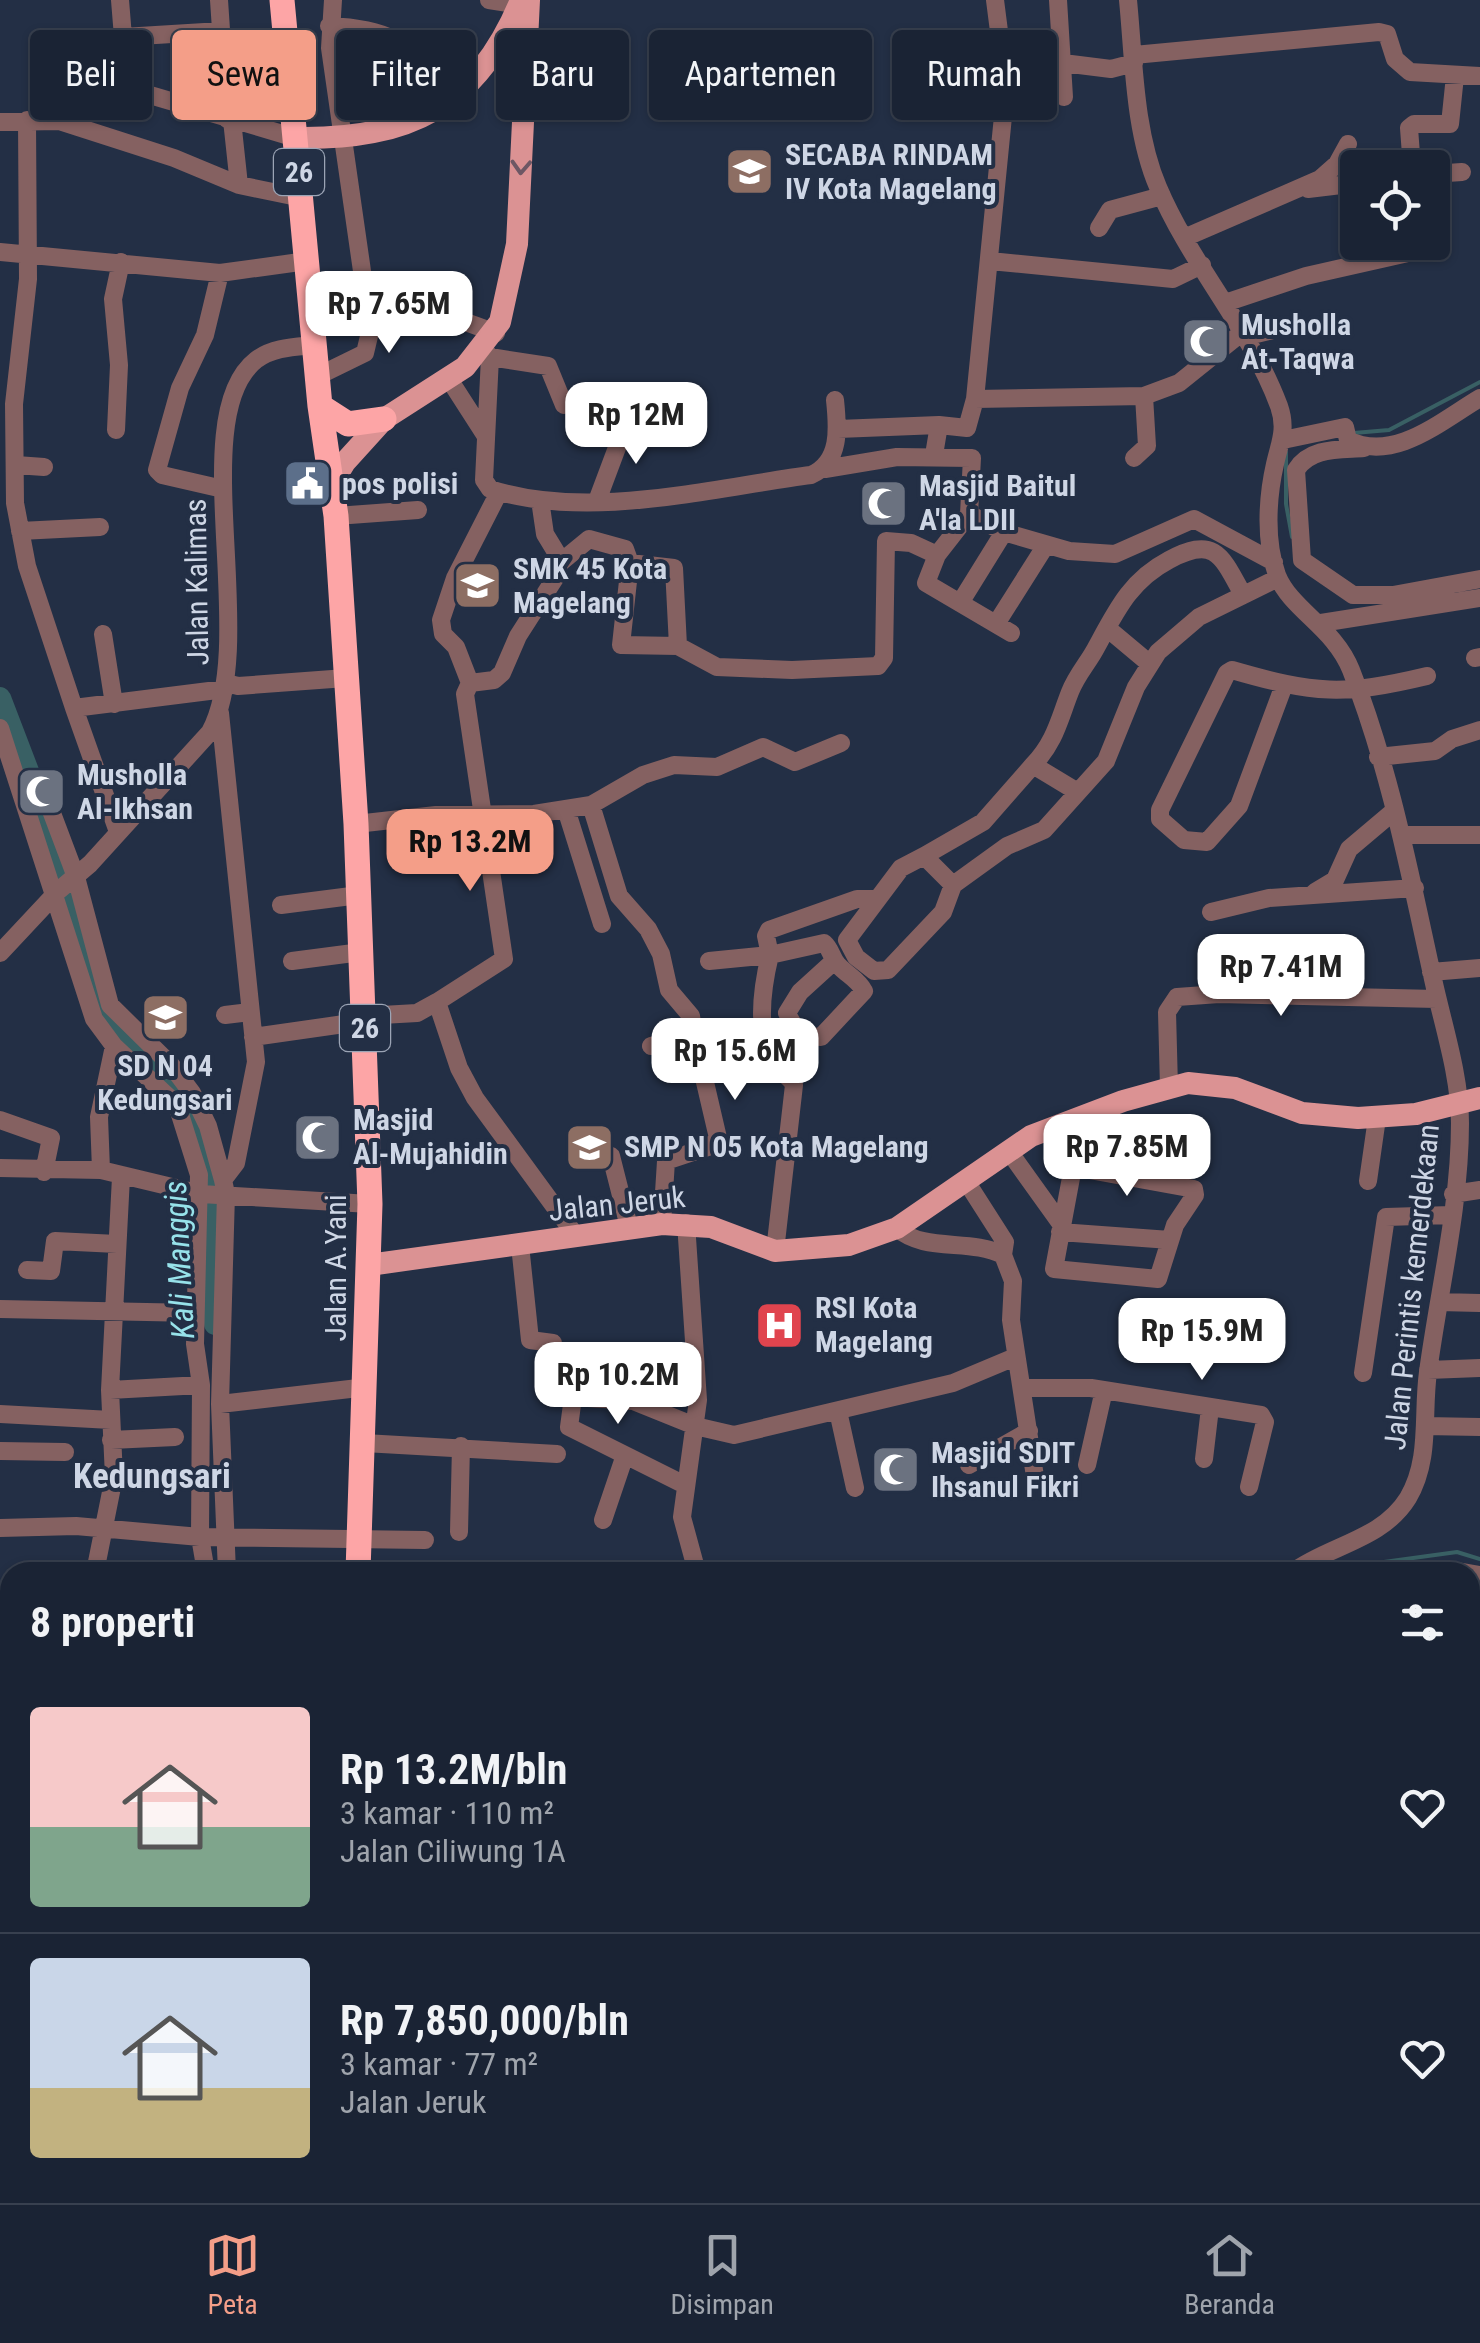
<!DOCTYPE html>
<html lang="id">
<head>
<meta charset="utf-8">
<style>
  body { margin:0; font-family:"Roboto Condensed",sans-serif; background:#272f40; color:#f1f3f6; height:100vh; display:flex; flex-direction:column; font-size:38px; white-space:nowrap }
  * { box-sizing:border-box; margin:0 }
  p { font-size:32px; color:#9fa4ac }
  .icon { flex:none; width:55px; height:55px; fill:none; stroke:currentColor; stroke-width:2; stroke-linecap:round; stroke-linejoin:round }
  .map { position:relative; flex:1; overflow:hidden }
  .sheet { position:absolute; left:0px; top:1562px; width:1480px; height:642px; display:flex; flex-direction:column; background:#1a2334; border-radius:30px 30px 0 0; box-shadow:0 2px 8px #0004,0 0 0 2px #38404f }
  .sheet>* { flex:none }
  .hud { position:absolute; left:30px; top:30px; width:1420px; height:90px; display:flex; gap:20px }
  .controls { position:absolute; left:1340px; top:150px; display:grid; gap:20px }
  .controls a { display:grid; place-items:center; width:110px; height:110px; border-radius:10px; background:#1a2334; box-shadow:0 2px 8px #0004,0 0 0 2px #38404f; font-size:50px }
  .price { position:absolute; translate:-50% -85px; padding:0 22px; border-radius:20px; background:#fff; color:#222; font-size:32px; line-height:65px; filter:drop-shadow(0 2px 5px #0008) }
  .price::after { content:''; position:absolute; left:50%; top:60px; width:30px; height:22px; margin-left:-15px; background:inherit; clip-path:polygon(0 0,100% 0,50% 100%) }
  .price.on { background:#f49e88; color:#111 }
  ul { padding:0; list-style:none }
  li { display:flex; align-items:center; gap:30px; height:250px; padding:0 30px }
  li+li { border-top:2px solid #38404f }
  li span { display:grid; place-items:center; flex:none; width:280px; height:200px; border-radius:10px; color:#555 }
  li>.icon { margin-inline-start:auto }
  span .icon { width:120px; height:120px; fill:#fffc; stroke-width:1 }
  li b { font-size:42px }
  h2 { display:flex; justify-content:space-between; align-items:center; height:120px; padding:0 30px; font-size:42px }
  .chip { padding:0 35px; border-radius:10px; background:#1a2334; box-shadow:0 2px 8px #0004,0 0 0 2px #38404f; font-size:35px; line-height:90px }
  .chip.on { background:#f49e88; color:#111 }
  .menu { display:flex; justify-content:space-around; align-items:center; height:140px; border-top:2px solid #38404f; background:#1a2334; font-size:28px; color:#9fa4ac }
  .menu a { display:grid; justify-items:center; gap:5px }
  .menu .on { color:#f49e88 }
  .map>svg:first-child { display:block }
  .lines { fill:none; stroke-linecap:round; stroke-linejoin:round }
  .stream { stroke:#396064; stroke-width:4 }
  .river { stroke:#396064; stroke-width:22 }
  .minor { stroke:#856161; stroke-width:18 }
  .major { stroke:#db9293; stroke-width:22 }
  .highway { stroke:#fda5a6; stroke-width:25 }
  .oneway { stroke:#6d5764 }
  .labels { text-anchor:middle; stroke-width:8; stroke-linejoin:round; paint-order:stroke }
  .shield { fill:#232f45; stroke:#9ba4b5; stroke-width:2.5 }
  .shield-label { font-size:28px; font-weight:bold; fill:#ced6e5 }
  .poi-label { font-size:30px; font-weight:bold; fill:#ced6e5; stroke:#232f45; text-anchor:start }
  .street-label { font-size:30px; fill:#ced6e5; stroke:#232f45 }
  .water-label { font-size:32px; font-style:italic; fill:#97e2ea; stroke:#232f45 }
  .quarter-label { font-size:35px; font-weight:bold; fill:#ced6e5; stroke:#232f45 }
</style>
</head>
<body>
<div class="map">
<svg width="1480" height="2203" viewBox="0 0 1480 2203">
  <rect width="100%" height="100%" fill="#232f45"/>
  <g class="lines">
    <path class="stream" d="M1354,433l35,-3 91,-48
      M1286,452v52l6,33
      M1352,1572l10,-7 95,-13 23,7"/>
    <path class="river" d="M0,698l41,107 60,204 92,99 21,89 1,127
      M0,1821l10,-15
      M1,2094l9,45"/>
    <path class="minor" d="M120,0l3,37 -14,46 187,55
      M219,0l8,119
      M333,0l-3,48 34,237 132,48
      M489,0l30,5
      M995,0l11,86 -31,313 169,-3 35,-13 66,-53
      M1058,0l6,97
      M1128,0c6,61 6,131 30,187 33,78 91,139 121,219 8,23 1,36 -4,58 -8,35 -10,78 2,111 14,35 57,52 74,95 39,99 59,205 82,309 10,46 27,97 27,144 0,83 -21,167 -32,249 -6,43 3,87 -20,126 -26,42 -78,47 -115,74
      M329,26c71,3 79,22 128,68
      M123,37l98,-6
      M1134,55l245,-23 8,2 8,25 15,13 70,4
      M1063,63l48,6 23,-6
      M27,120l1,159 -14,125 1,99 12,63 47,142 151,-19
      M232,120l7,65
      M59,121l4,-46 23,-2 23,10
      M0,122l59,-1 115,37 65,27 63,13
      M1412,168l-3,-40 5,-4h36l5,-48
      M1432,174l30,-2
      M1308,189l50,-6
      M1099,228l11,-18 52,-14
      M1184,238l136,-59 17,-15 11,-20
      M0,252l220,21 87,-12
      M990,261l183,18 29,-14
      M220,273l-15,62 -25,53 -23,82 5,5 61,14
      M1225,303l81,-27 102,-23 11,-11
      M1248,336l41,-10
      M483,348l7,9 -6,123 6,9c98,32 221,-1 321,-14 30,-13 27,-47 24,-75
      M490,357l58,9 16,39
      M320,375l45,-22 5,-21 -6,-47
      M449,379l36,56
      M838,429l101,-4
      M116,430l3,-65 -6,-66 8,-37
      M1283,440l62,-13 3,13c46,23 93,-19 132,-42
      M1364,448c-24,2 -54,-1 -68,22l6,90 51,35h40l87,-16
      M934,455l5,-30 28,3 8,-29
      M1134,458l13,-12 -3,-50
      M16,465l28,2
      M825,469l72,-12 75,1 -3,56 -32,41 -11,28 85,50
      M540,500l5,34 14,23v15l-41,64 -16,37 -8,7 -24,3 -5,11 39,265 -67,43 22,66 16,30 101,138
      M597,501l24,-64 22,-24
      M969,514l35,18
      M336,516l82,-6
      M20,531l80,-4
      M561,562l28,-23 36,10 5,14 -9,82 57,1 -4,-78 -44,-5
      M960,603l44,-71 65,19 46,3 79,-35 80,43
      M1321,623l159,-25
      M996,624l50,-79
      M1107,628l43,36
      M103,634l11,70
      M678,646l39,21 75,3 86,-4 6,-8 2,-117 25,2 26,12
      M1475,658l5,-1
      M226,683l12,3 108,-8
      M470,683l-14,-36 -13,-13 -2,-14 14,-42 44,-86
      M1284,685l-45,121 -32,36 -23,-2 -24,-21v-9l67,-137 5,-3c83,24 111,26 195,6
      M74,708l44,124
      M220,713l36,349 -20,101 -13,17 3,14 -6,210 147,-17
      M0,728l94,291 20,27 63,59 22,70 -4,169 6,41 -1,152 6,35
      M1378,757l57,-6 17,-12 28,-9
      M1076,791l-43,-26c22,-23 26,-45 37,-73 7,-18 19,-30 27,-46 20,-37 34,-66 72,-86 45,-24 52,-6 73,33
      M591,805l28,91 29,33 13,25 8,36 22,26 3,19
      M29,806l18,-6 29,77 34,128 61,60 21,28 16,33 15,54
      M566,809l36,115
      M356,824l80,-9 98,-1 57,-9 52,-30 31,-10 43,2 46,-20 32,15 46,-19
      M1403,835h77
      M924,856l59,-34 50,-57
      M953,885l-29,-29 -23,12 -54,72 9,17 18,14 14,-1 55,-58 10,-27 54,-39 37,-16 62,-69 30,-74 22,-35 41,-35 79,-39
      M1315,892l20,-12 14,-31 45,-38
      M281,905l78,-10
      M1211,912l58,-14 146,-10
      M0,953l58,-62 32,-27 120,-132c50,-93 -26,-316 46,-372 17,-13 39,-13 59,-15
      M292,961l69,-9
      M709,961l61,-6 -4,-19 3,-6 88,-31h18
      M1431,972l49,-4
      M225,1015l25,-3
      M364,1016l53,-3 20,-11
      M253,1037l112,-16
      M114,1046l-15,71 2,53 100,24 169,10
      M651,1046l43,-11 24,103 -7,8 -45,15 -4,63
      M1169,1087l-2,-75 10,-15 42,-3 218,5
      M0,1120l51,18 -7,34
      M1008,1150l53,74
      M611,1156l18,71
      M1073,1167l121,22 1,6 -20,30 -17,54 -104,-10z
      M0,1168l101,2
      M966,1181l39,61 -2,13
      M1368,1181l9,-63
      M1453,1194l27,-4
      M686,1223l12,177 -16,117 15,55
      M897,1228c27,25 73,10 106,27l10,26 -2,39 25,163
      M1060,1232l110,8
      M520,1245l10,95 23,3
      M775,1251l19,-166c-4,-9 -11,-10 -17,-18 -23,-30 -15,-79 -7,-112l54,-12c8,7 7,15 14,22 9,10 20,14 26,26l-43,46c-20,0 -26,-7 -34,-24l13,-21 33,-30
      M27,1270l24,1 4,-30 62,3
      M1439,1302l41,1
      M0,1309l195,4
      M1428,1370l52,-2
      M1363,1373l23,-156 65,-2
      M1024,1388h67l170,27 4,7 -16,65
      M110,1390l91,-5
      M220,1404l7,168
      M838,1411l17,77
      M0,1414l111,6
      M1425,1426l55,1
      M111,1440l64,-3
      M364,1443l193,11
      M0,1451l65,1
      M1204,1459l6,-51
      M969,1465l60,-34
      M1087,1465l17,-75
      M685,1485l-116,-58 4,-30 60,4 62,25 39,9 219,-52 62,-26
      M603,1520l21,-62
      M0,1528l76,-2 124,11 225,3
      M459,1532l2,-86
      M95,1572l19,-95 -4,-87 11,-213
      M1408,1572l42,-2 30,5
      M0,1624l10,1
      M1470,1673l10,4
      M0,1750l6,49
      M0,1841l10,-15
      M0,1907h10
      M0,2030h10
      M1470,2051l10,-1
      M0,2066l10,49
      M1470,2106l10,2
      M0,2184l5,19
      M29,2195l2,8
      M330,2195l84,5 52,-4
      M697,2195v8
      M1392,2195l2,8
      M527,2203v-8
      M872,2203l1,-8
      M1192,2203l13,-8
      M1426,2203l54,-5"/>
    <path class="major" d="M296,138c113,2 181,-31 225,-138
      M331,485l14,-23 39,-43 81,-52 35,-45 17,-78 12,-244
      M369,1265l293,-41 49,3 64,24 74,-6 48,-17 134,-92 92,-35 65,-18 47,5 67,25 56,5 58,-4 64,-16"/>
    <path class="highway" d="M282,0l38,406 16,110 20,308 14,380 -12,368
      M320,406l28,18 36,-5
      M320,2203l1,-8"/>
  </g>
  <defs><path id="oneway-chevron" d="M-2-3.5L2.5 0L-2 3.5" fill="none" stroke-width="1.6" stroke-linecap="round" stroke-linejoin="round" transform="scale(2.5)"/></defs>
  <use class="oneway" href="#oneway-chevron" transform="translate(521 167) rotate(93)"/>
  <defs>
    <symbol id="school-square" viewBox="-11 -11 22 22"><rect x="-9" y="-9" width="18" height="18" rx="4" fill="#8d6e63" stroke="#232f45"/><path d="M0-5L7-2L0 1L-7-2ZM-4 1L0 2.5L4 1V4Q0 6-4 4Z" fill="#fff"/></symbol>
    <symbol id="mosque-square" viewBox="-11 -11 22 22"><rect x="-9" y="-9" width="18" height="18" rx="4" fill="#6b7280" stroke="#232f45"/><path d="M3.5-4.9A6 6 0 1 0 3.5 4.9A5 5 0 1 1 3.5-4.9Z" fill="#fff"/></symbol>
    <symbol id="civic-square" viewBox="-11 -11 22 22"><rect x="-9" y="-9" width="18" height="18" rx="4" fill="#5c6f8a" stroke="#232f45"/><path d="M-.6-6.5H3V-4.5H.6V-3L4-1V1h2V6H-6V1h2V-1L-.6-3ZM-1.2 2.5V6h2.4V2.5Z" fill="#fff"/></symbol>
    <symbol id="hospital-square" viewBox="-11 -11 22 22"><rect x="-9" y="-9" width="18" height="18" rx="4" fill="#e0444e" stroke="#232f45"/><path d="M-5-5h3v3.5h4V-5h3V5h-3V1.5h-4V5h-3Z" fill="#fff"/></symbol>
  </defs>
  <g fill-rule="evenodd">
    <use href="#school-square" x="722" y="144" width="55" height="55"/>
    <use href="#mosque-square" x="1178" y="314" width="55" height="55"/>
    <use href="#civic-square" x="280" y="456" width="55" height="55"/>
    <use href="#mosque-square" x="856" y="476" width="55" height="55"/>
    <use href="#school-square" x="450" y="558" width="55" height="55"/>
    <use href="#mosque-square" x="14" y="764" width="55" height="55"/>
    <use href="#school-square" x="138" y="990" width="55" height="55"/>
    <use href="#mosque-square" x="290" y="1110" width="55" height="55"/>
    <use href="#school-square" x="562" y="1120" width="55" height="55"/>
    <use href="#hospital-square" x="752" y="1298" width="55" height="55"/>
    <use href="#mosque-square" x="868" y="1442" width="55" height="55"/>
  </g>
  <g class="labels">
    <g class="shield">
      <rect x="274" y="149" width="50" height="46" rx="8"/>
      <rect x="340" y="1005" width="50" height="46" rx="8"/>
    </g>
    <g class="shield-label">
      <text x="299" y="182">26</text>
      <text x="365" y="1038">26</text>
    </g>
    <g class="poi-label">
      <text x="785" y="165">SECABA RINDAM<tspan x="785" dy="34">IV Kota Magelang</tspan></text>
      <text x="1241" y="335">Musholla<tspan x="1241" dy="34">At-Taqwa</tspan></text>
      <text x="342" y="494">pos polisi</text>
      <text x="919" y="496">Masjid Baitul<tspan x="919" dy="34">A'la LDII</tspan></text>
      <text x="513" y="579">SMK 45 Kota<tspan x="513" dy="34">Magelang</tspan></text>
      <text x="77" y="785">Musholla<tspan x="77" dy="34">Al-Ikhsan</tspan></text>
      <text x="165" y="1076" text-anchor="middle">SD N 04<tspan x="165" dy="34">Kedungsari</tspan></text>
      <text x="353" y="1130">Masjid<tspan x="353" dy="34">Al-Mujahidin</tspan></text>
      <text x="624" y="1157">SMP N 05 Kota Magelang</text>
      <text x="815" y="1318">RSI Kota<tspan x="815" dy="34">Magelang</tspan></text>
      <text x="931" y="1463">Masjid SDIT<tspan x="931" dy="34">Ihsanul Fikri</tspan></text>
    </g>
    <g class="street-label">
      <text transform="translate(197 582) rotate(-91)" y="10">Jalan Kalimas</text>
      <text transform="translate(617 1204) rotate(-6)" y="10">Jalan Jeruk</text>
      <text transform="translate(336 1268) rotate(-90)" y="10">Jalan A.Yani</text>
      <text transform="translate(1412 1287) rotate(-84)" y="10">Jalan Perintis kemerdekaan</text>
    </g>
    <g class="water-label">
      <text transform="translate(179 1260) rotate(-93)" y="11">Kali Manggis</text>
    </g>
    <g class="quarter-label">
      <text x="152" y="1488">Kedungsari</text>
    </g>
  </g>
</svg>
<div class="controls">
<a><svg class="icon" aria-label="locate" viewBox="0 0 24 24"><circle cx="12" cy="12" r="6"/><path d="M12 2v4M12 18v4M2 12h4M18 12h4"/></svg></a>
</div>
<b class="price" style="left:389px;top:356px">Rp 7.65M</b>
<b class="price" style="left:636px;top:467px">Rp 12M</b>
<b class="price on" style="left:470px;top:894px">Rp 13.2M</b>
<b class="price" style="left:1281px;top:1019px">Rp 7.41M</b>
<b class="price" style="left:735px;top:1103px">Rp 15.6M</b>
<b class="price" style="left:1127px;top:1199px">Rp 7.85M</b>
<b class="price" style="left:1202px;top:1383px">Rp 15.9M</b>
<b class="price" style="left:618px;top:1427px">Rp 10.2M</b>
<div class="hud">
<a class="chip">Beli</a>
<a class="chip on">Sewa</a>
<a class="chip">Filter</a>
<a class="chip">Baru</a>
<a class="chip">Apartemen</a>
<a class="chip">Rumah</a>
</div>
<section class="sheet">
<h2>8 properti<svg class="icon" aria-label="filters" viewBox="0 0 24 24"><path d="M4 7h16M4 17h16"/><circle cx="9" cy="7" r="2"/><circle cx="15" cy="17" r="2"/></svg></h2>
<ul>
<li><span style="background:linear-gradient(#f6c9c9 60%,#7fa58c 0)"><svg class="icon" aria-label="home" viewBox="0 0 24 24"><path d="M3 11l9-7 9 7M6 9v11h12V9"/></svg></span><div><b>Rp 13.2M/bln</b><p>3 kamar · 110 m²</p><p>Jalan Ciliwung 1A</p></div><svg class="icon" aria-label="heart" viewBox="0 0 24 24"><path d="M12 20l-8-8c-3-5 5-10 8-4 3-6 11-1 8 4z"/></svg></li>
<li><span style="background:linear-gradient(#c9d6e8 65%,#c2b280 0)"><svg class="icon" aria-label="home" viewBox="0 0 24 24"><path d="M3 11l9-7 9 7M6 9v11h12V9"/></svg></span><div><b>Rp 7,850,000/bln</b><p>3 kamar · 77 m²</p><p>Jalan Jeruk</p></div><svg class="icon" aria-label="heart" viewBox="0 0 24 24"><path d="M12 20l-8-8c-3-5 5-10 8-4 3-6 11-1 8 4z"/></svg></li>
</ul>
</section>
</div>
<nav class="menu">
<a class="on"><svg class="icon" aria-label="map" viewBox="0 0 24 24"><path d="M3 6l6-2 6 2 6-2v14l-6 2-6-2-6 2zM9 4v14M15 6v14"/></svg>Peta</a>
<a><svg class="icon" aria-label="saved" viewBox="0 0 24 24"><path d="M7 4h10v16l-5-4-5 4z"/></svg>Disimpan</a>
<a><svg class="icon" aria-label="home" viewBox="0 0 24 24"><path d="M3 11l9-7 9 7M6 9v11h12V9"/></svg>Beranda</a>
</nav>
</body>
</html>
